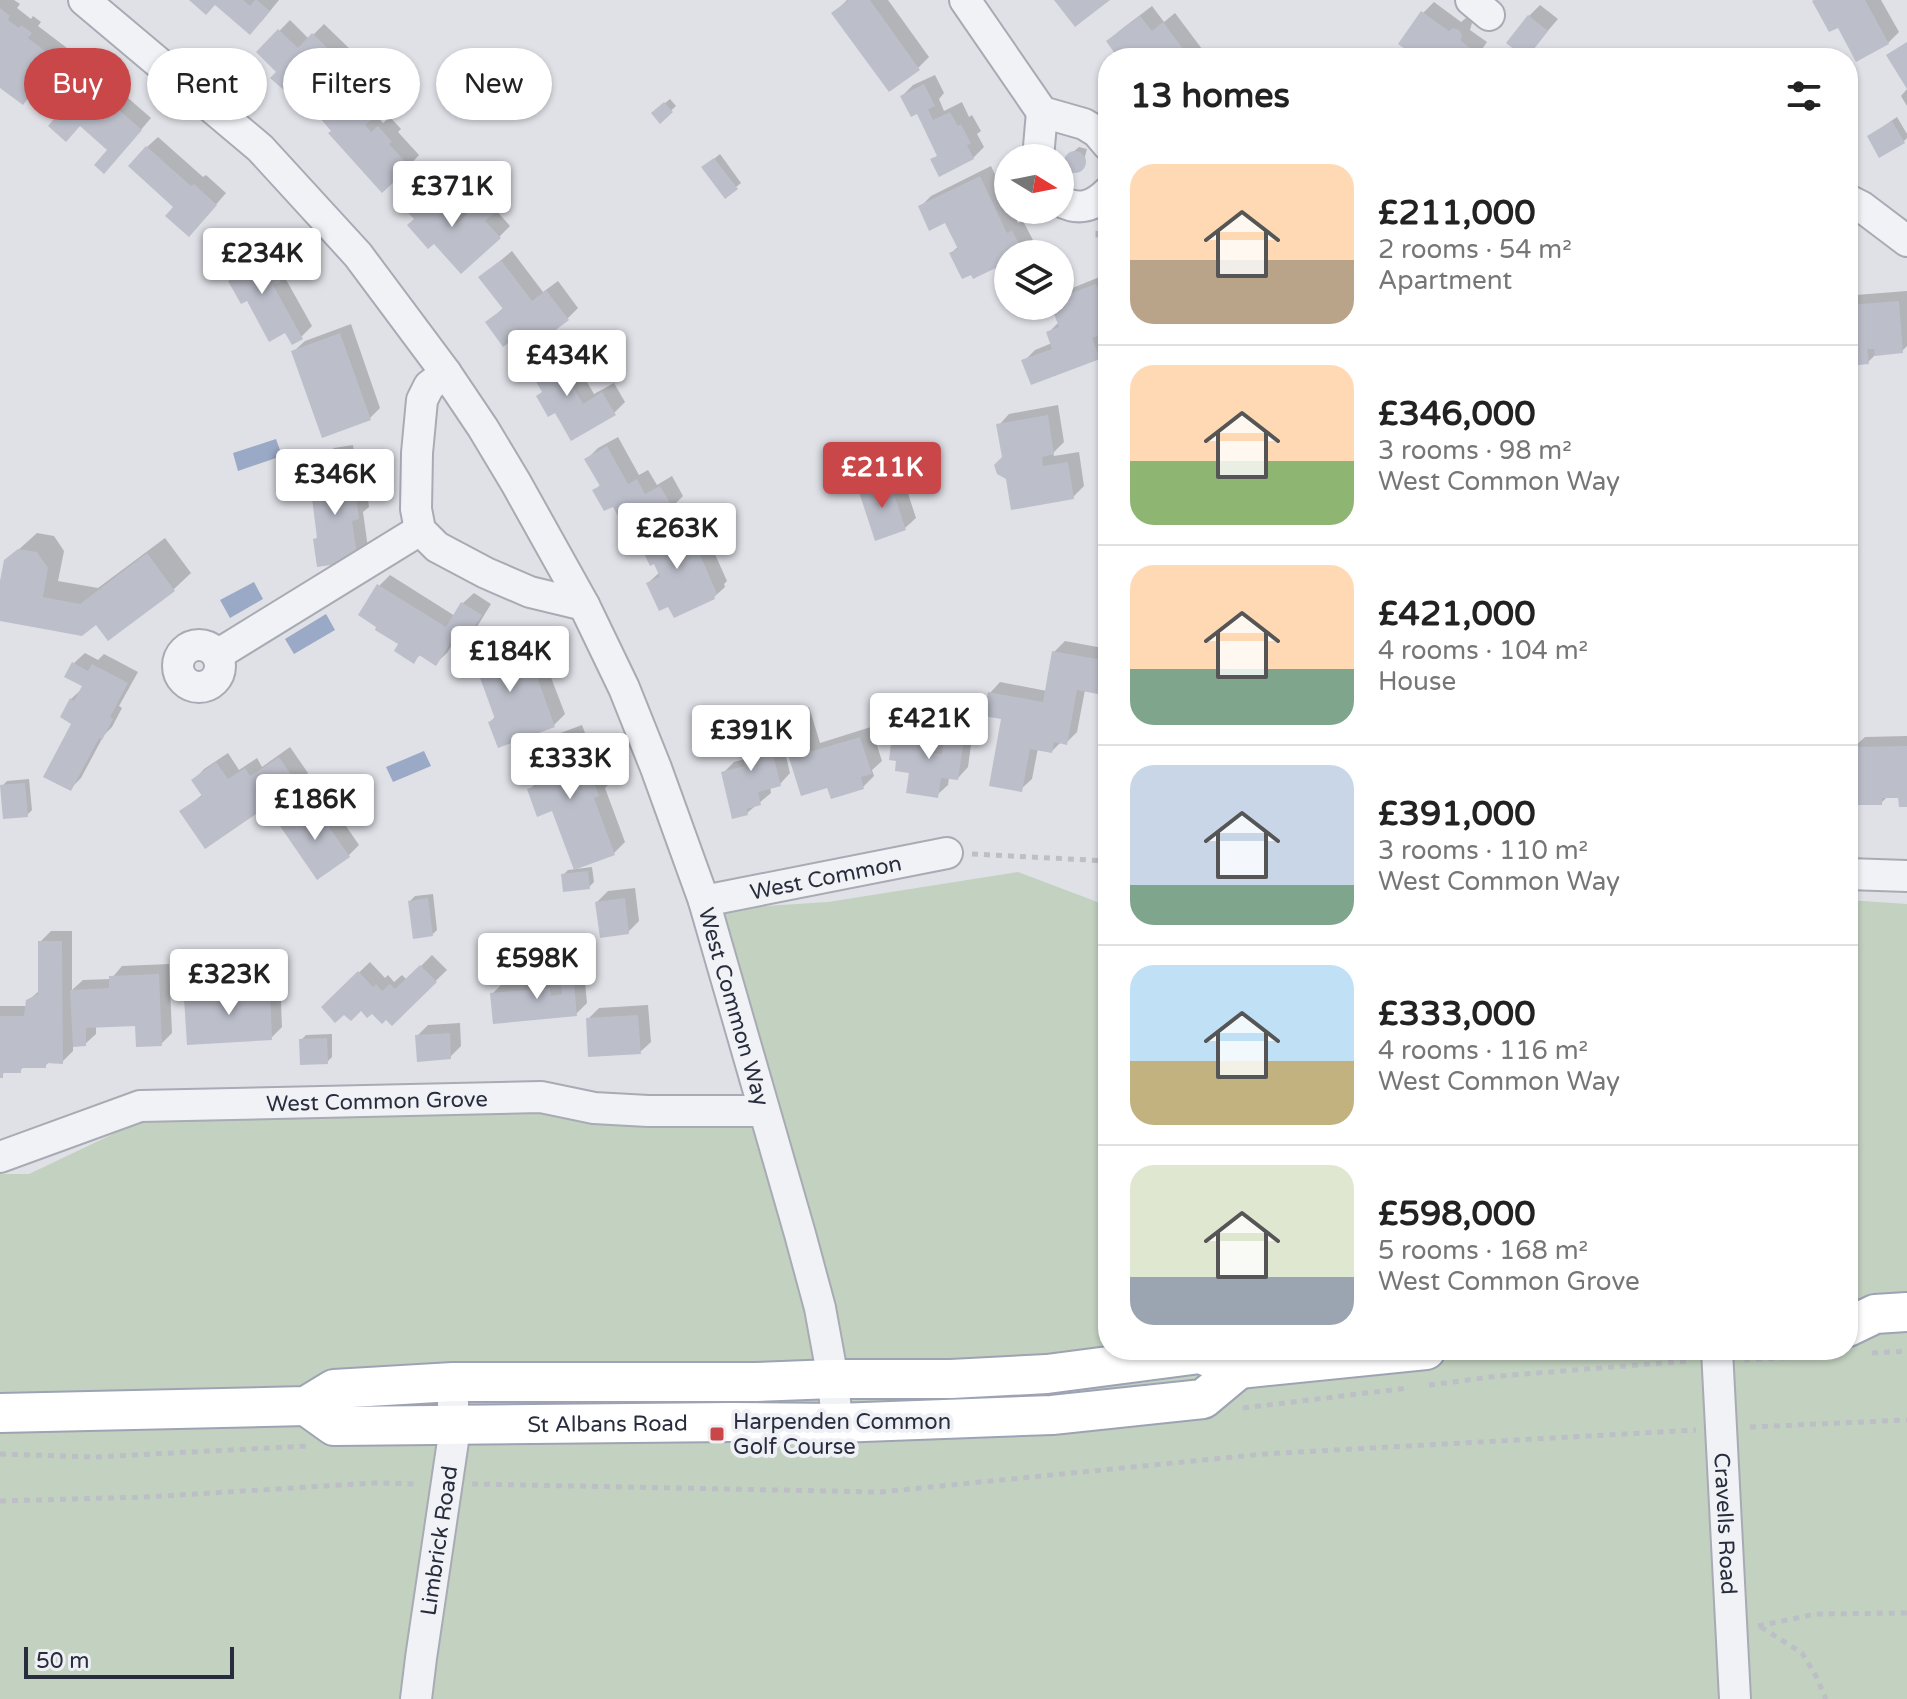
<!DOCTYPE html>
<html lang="en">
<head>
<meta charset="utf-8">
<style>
  body { margin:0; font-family:"Varela Round",sans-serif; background:#f2f2f2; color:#222; height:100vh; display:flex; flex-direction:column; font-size:30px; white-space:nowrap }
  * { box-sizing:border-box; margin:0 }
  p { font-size:26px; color:#767676 }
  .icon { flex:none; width:44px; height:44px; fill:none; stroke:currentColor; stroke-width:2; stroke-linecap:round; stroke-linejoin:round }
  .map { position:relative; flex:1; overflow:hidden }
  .panel { position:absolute; left:1098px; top:48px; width:760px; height:1312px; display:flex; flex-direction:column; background:#fff; border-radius:32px; box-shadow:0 2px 6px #0004 }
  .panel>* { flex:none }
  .hud { position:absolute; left:24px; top:48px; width:760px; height:72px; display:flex; gap:16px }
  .needle { width:52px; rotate:100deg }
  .tools { position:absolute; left:994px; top:144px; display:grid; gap:16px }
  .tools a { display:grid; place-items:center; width:80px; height:80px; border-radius:50%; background:#fff; box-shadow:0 2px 6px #0004; font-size:40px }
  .scale { position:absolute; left:24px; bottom:20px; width:210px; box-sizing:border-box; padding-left:8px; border:4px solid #282d3e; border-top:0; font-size:22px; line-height:28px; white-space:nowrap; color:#282d3e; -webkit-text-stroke:6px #eef0f5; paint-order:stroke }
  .price { position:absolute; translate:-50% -68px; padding:0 18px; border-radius:8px; background:#fff; color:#222; font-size:26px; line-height:52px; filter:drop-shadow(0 2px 4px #0008) }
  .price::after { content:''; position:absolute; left:50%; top:48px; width:24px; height:18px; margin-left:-12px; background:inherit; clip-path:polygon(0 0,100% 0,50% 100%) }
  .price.selected { background:#c94748; color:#fff }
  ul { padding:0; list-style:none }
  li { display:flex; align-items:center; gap:24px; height:200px; padding:0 32px }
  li+li { border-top:2px solid #e0e0e0 }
  li span { display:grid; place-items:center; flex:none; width:224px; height:160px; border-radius:24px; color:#555 }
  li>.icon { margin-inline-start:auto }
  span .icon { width:96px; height:96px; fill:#fffc; stroke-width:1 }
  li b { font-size:34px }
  h2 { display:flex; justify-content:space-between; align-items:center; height:96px; padding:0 32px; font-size:34px }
  .tag { padding:0 28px; border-radius:36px; background:#fff; box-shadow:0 2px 6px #0004; font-size:28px; line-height:72px }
  .tag.selected { background:#c94748; color:#fff }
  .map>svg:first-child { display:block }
  .green { fill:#c2d1c0 }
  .water { fill:#9aa9c6 }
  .shadow { fill:#0003 }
  .building { fill:#bcbfca }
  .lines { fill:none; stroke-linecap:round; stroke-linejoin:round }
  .minor-casing { stroke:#a8abb4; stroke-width:34 }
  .major-casing { stroke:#9ea3b3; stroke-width:42 }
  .path { stroke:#bdbfc6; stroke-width:5; stroke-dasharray:6 6; stroke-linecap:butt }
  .minor { stroke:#f1f2f6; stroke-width:30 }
  .major { stroke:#fff; stroke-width:38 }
  .poi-dot { fill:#c94748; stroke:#eef0f5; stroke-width:3 }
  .labels { text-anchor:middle; stroke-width:8; stroke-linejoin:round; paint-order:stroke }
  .street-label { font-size:22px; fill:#282d3e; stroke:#eef0f5 }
  .poi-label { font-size:22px; fill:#282d3e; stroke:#eef0f5; text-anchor:start }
</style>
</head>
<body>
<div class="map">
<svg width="1907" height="1699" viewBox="0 0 1907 1699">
  <rect width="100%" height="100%" fill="#dfe1e7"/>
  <path class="green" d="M1018,872l90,34v444h740v-450l59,4v795h-1907v-525h29l122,-58 603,-10 -51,-196 125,-8z"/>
  <path class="water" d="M276,439l6,17 -44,15 -5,-18z
    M254,582l9,17 -33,19 -10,-18z
    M326,614l9,16 -41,24 -9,-15z
    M424,751l7,15 -38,16 -7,-15z"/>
  <path class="shadow" d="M0,0h14l6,4 -3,4 14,11 2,-3 8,6 -3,4 29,22 -34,44 -10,10 -23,-17z
    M192,0h87l-18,22 -45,-19z
    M847,0h41l41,57 -11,11 -84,-55z
    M1816,0h65l18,32 -11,11 -50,-18z
    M1434,2l27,20 5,-4 4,2 2,3 -2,7 17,12 -11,16h-55l2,-45z
    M1540,5l18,14 -32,37 3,-40z
    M1152,6l12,16 11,-9 33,44 -87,1 -13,-16 11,-11z
    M290,20l19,19 15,-15 28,27 -45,47 -48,-46z
    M1791,48l5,10h-27z
    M79,66l12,11 6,-6 54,47 -36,42 -5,-10 -59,-53z
    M935,75l9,18 -5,6 5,12 18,-9 7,15 3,-2 9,16 -4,3 7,13 -11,11 -40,2 6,-6 -21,-43 -16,-15 11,-11z
    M363,80l22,24 -10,10 8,9 7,-6 11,12 -3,3 21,23 -10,11 -76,-59z
    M1907,89v17l-6,-10z
    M670,99l6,7 -16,15 -7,-8z
    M1897,117l10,17v4l-3,3 -35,-5z
    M158,137l45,40 3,-2 20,18 -26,30 -24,-17 -29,-59z
    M1079,147l8,2 -5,18 -5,4 -7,-1 -4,-5 1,-8z
    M720,154l21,29 -5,4 -27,-24z
    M991,166l17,36v8h4l6,13 5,-2 11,21 -14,12h-12v6l-57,-7 8,-7 -13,-26 -26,-13 11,-11z
    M433,176l36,39 31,-29 9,10 -14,13 15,17 -11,11 -65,4 -18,-22 -2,-25z
    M264,239l8,17 9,-5 10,18 -7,7 28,50 -11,11 -15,-7 -55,-48 5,-6 -7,-13 11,-11z
    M512,251l31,41 15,-11 20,27 -10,10 -50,14 -31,-9 17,-16 -23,-30z
    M1107,274l1,56 -4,1 4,11v6l-9,9 -75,4 11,-11 17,-7 -4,-10 11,-11 -6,-16h7v-13z
    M1907,291v55l-5,5 -25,2 -9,9 -20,-13v-45l8,-9z
    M351,324l29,84 -11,11 -75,-68 11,-10z
    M562,339l32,55 20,-11 11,19 -11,11 -42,25 -28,-47 -5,-18 -7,-12 11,-11z
    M1058,405l6,37 -11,11 1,3 25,-4 5,34 -11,11 -65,-19 -9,-53 10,-11z
    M1848,406h8v17l-5,5h-3z
    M618,437l21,38 9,-5 9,15 15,-9 11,20 -11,11 -59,-3 -18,-14 6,-6 -14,-25 11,-11z
    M353,445l6,42 7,-1 3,21 -6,5 5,36 -11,11 -42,-19 4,-5 -5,-36 13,-11 -4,-29 11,-11z
    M900,469l16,49 -11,10 -45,-38 11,-11z
    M686,513l5,11 5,-2 6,13 4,-1 21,47 -3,3 1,3 -11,10 -45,7 -21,-21 12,-11 -20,-33 11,-11z
    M37,533l17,3 10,15 -6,30 40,7 67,-50 26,35 -17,16 -66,49 -11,-15 -97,-4v-27l6,-31z
    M390,575l65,41 8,-13 11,-10 17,11 -19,31 -11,10 -7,-4 -7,12 -11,10 -15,-9 -7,7 -13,-17 -22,-58z
    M514,630l8,21 11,-4 5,14 6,-2 21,55 -11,11 -64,-3 6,-6 -16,-44 -14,-17 10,-11z
    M1065,641l43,8v45l-23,-4 -8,42 -11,11 -5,-1 -9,9 -14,-3 -6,31 -11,10 -18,-71 -13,-25 10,-11 47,9 7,-39z
    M85,653l13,7 6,-6 34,18 -19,34 3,2 -10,19 -8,8 -23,43 -11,11 4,-66 -3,-24 14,-13 -11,-23z
    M809,707l11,36 51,-16 11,34 -10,9 2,6 -11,11 -35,-1 -41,-39 -3,1 6,25 -10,11 -10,2 1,7 -24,20 -24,-40 11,-11 11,-3 -2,-9 7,-7 -4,-16 11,-11 16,-4 5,21 5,-1 -3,-8 11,-11z
    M959,713l16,2 -7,52 -10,11 -9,-1 -1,8 -11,10 -26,-24 -17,-34 11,-11 33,4 -1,11 8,1 3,-18z
    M582,725l12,32 4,-2 11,29 -4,4 20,54 -11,11 -85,-63 13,-12 -10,-28 10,-10z
    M1907,736v69l-7,-9h-12l-7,7 -33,-5v-42l6,-1v-8l11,-10z
    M290,747l18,26 -11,11 -115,27 21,-17 -9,-14 10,-11 24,-16 11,17 18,-12 5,9z
    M29,779l3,31 -5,5 -25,-29 5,-5z
    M324,794l35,51 -11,11 -66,-30 11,-11z
    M592,867l2,15 -5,5 -26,-12 5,-5z
    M635,888l4,33 -11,11 -31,-30 11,-11z
    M433,894l4,36 -4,4 -23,-33 5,-5z
    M51,931h21v59l11,-10 28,-1 11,-13 47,-2 3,69 -11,11 -24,-20 -41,2v8l-11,10 -12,1v6l-11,11 -12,-1 -5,5h-21l-4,5h-13l-7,5v-70h28v-5l12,-11v-48z
    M582,950l5,53 -11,11 -84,-20 11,-11 60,-6 -6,-15 11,-11z
    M432,955l15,15 -55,53 -20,-12 -11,-2 -16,3 -22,-5 47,-45 15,16 3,-3 6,7 8,-7 5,5z
    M280,977l2,50 -11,11 -85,-39 11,-11 14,-1 6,-6z
    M648,1005l3,37 -11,10 -52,-33 11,-11z
    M460,1023l1,23 -11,11 -33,-21 11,-11z
    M332,1034v23l-5,5 -26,-22 5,-5z"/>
  <path class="building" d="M189,0h54l7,6 5,-6h2l13,11 -20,24 -35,-30 -9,10z
    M849,0h21l50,70 -31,22 -58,-79z
    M1054,0h56l-35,27z
    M1814,0h51l24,44 -33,18 -18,-34 -9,4 -17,-31z
    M0,8l10,8 -2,4 11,8 2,-3 11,8 -4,5 29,22 -34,45 -23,-17z
    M1421,11l28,20 4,-3 6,2 3,5 -1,6 17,13 -3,4h-57l-20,-14z
    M1528,15l20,16 -21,27h-2l-19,-15z
    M1140,16l12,15 11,-9 27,36h-72l-12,-17z
    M278,29l20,19 14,-15 31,30 -36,38 -14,-14 -6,6 -17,-15 6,-6 -20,-20z
    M1907,42v47l-21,-34z
    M66,76l14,11 5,-7 57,50 -38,44 -10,-9 13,-15 -27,-24 -14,16 -18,-16 14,-17 -14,-12z
    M924,84l11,22 -7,3 5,11 17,-8 8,14 3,-2 10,20 -4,1 7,14 -35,18 -9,-18 7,-3 -20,-42 -6,3 -11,-21z
    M351,89l25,27 -11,9 6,7 7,-6 14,16 -3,2 21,23 -28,26 -54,-60 3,-2 -11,-13z
    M664,102l9,10 -13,12 -9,-11z
    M1892,121l13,22 -26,15 -12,-22z
    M146,146l45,40 3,-2 23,21 -28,32 -24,-21 8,-9 -45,-41z
    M1064 162a11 11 0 1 1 22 0a11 11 0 1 1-22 0Z
    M714,158l24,31 -13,10 -24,-32z
    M980,176l27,57 5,-3 12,24h-16v8l-35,17 -2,-4 -9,4 -13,-26 9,-4 -13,-26 -16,8 -11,-25z
    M422,185l35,39 31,-29 12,13 -15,13 16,17 -40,36 -27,-30 -6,5 -21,-24 7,-6 -13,-14z
    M252,249l9,16 8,-5 12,22 -8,3 30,54 -11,6 -7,-12 -16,9 -22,-41 -6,3 -13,-23 7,-3 -9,-15z
    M501,260l31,41 14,-11 23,30 -40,30 -11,-15 -15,12 -18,-25 18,-13 -25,-32z
    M1096,284l12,30v18l-16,6 8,21 -69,26 -10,-25 31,-11 -6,-17 13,-5 -8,-21h9v-9z
    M1899,301l4,52 -28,3 -1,-7h-7l2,15 -21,2v-61z
    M340,333l31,87 -49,18 -31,-87z
    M551,348l32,56 19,-12 14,23 -45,26 -16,-28 -7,4 -12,-21 6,-4 -9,-16 4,-2 -7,-13z
    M1048,415l6,39 -12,3 1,9 25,-4 6,37 -63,11 -5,-31 -9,-5 -3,-9 8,-8 -6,-33z
    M607,446l21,38 9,-5 8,15 15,-8 13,22 -45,26 -15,-27 -9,4 -12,-21 8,-4 -16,-27z
    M343,455l6,42 7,-1 3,23 -7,2 6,40 -41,6 -4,-28 4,-1 -5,-40 14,-2 -5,-38z
    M889,479l17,51 -31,11 -17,-52z
    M675,522l5,11 5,-2 6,14 4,-2 22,51 -3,2 1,3 -41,19 -6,-11 -9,4 -13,-28 14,-6 -6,-13 -4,2 -13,-27z
    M18,549l19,3 11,16 -5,29 37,7 67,-51 28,38 -67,50 -12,-16 -14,11 -82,-15v-40l4,-21z
    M377,584l69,43 15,-25 21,13 -21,33 -9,-7 -16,25 -17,-11 -5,9 -20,-13 4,-7 -23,-14 1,-3 -18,-12z
    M503,640l8,20 11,-3 5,13 7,-2 21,59 -57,21 -10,-26 7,-3 -16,-44 -7,3 -9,-24z
    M1052,651l56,10v35l-31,-6 -10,55 -13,-3 -2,11 -22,-4 -8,43 -33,-6 12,-67 -18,-3 5,-24 55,10z
    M72,662l16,9 4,-7 36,19 -18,34 3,2 -11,21 -3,-2 -28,53 -28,-14 28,-53 -11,-7 10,-19 4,3 8,-15 -18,-9z
    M798,716l11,36 51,-15 12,37 -11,3 3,12 -33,10 -4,-11 -26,8 -23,-73z
    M762,722l5,21h3l11,43 -23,6 3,13 -14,4 1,6 -16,4 -11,-47 24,-6 -4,-17 7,-2 -5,-20z
    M946,723l20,3 -8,54 -17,-2 -3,20 -32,-5 3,-20 -14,-2 1,-10 -7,-1 3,-24 36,5 -1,11 15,2z
    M571,735l12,31 5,-1 11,31 -5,2 21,57 -41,15 -22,-59 -15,6 -10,-28 15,-5 -13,-34z
    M1907,746v61h-8l-1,-9h-16v7h-30v-5h-4v-35h5l-1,-18z
    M279,757l19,28 -93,64 -26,-38 23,-15 -11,-16 25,-18 12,17 17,-11 5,8z
    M25,783l3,34 -25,2 -3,-34z
    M312,803l38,54 -33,23 -37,-54z
    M588,871l2,18 -27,3 -2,-18z
    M428,898l5,38 -20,3 -5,-38z
    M625,898l4,36 -29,4 -5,-36z
    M38,941h24l1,123 -17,-1v5h-25v5h-18v5h-3v-62h24l2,-16 12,-6z
    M572,960l5,56 -84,8 -3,-31 60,-5 1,8 11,-2 -2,-23h-4l-1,-9z
    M420,965l17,17 -45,44 -6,-6 -4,4 -10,-10 -5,4 -6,-7 -10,10 -7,-6 -9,8 -14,-16 37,-36 15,16 3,-3 6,7 8,-7 5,5z
    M159,974l3,72 -26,1 -1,-21 -49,2v18l-13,1 -3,-57 39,-2v-12z
    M270,987l2,53 -85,5 -3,-47 21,-1 -1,-6z
    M638,1015l3,39 -53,3 -2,-39z
    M450,1033l1,26 -34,3 -2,-27z
    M327,1038l1,26 -28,1 -1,-26z"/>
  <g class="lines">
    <defs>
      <g id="minor">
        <path id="s1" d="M84,0l176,148 98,107 88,118 37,55 33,55 68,122 40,83 32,80 48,133 96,333 20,74 13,71 4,44"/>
        <path d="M965,0l77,112 42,12 13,8 11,13"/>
        <path d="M1471,0l18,15"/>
        <path d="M1038,158l4,-46"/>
        <path d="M1848,200l14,7 45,34"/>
        <path d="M1060,201c19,10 33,6 48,-9"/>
        <path d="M446,373l-17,13 -7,14 -5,53 -1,56 4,21 17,17 49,26 44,19 54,13"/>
        <circle cx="199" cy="666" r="21"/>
        <path d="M217,655l203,-125"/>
        <path d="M1848,874l59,2"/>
        <path id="s2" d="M704,901l243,-48"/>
        <path id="s3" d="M0,1157l140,-51 401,-9 53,11 54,3h115"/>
        <path id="s4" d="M1717,1350l18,349"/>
        <path id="s5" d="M416,1699l5,-41 32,-217v-59"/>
      </g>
      <g id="major">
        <path d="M1848,1327l27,-13 32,-2"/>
        <path id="s6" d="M306,1406l28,20 397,-4 106,1 215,-8 151,-16 36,-30"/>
        <path d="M0,1413l306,-7 28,-17 119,-7h303l77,-3h118l96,-5 153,-20 39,15 187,-19"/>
      </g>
    </defs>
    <use href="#minor" class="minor-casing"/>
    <use href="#major" class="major-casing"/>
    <path class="path" d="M1098,231v5l10,28
      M972,854l136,7
      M1872,1353l35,-2
      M1744,1360l90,-5
      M1429,1385l70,-9 191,-15
      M1243,1408l165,-20
      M1750,1427l157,-7
      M0,1454l95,3 212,-11
      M472,1484l408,8 384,-38 432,-24
      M0,1501l146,-4 228,-14 45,1
      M1758,1626l58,-12 91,-1
      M1761,1627l41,26 13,21 11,25"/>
    <use href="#minor" class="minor"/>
    <use href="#major" class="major"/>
  </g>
  <rect class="poi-dot" x="709" y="1426" width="16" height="16" rx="4"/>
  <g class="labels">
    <g class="street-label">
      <text dy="8" stroke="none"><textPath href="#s2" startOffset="124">West Common</textPath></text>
      <text dy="8" stroke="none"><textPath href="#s1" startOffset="1222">West Common Way</textPath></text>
      <text dy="8" stroke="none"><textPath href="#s3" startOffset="386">West Common Grove</textPath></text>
      <text dy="8" stroke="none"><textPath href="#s6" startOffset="308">St Albans Road</textPath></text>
      <text dy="8" stroke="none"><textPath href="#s4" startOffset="174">Cravells Road</textPath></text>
      <text dy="8" stroke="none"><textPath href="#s5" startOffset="160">Limbrick Road</textPath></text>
    </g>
    <g class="poi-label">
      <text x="733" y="1429">Harpenden Common<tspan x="733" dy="25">Golf Course</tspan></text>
    </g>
  </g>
</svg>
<div class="tools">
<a><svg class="needle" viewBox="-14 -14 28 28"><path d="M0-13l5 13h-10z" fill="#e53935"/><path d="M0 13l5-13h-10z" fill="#767676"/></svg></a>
<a><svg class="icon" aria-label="layers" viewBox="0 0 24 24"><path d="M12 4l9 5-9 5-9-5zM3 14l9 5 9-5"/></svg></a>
</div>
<div class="scale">50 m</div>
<b class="price" style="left:452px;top:229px">£371K</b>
<b class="price" style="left:262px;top:296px">£234K</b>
<b class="price" style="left:567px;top:398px">£434K</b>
<b class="price selected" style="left:882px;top:510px">£211K</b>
<b class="price" style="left:335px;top:517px">£346K</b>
<b class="price" style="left:677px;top:571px">£263K</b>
<b class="price" style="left:510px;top:694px">£184K</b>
<b class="price" style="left:929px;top:761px">£421K</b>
<b class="price" style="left:751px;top:773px">£391K</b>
<b class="price" style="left:570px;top:801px">£333K</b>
<b class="price" style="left:315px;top:842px">£186K</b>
<b class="price" style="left:537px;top:1001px">£598K</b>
<b class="price" style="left:229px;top:1017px">£323K</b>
<div class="hud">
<a class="tag selected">Buy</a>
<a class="tag">Rent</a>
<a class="tag">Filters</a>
<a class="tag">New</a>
</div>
<section class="panel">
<h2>13 homes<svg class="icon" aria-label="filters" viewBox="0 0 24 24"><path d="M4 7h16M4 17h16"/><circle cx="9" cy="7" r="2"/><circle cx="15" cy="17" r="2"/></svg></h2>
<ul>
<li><span style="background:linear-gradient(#ffd9b3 60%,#b9a48a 0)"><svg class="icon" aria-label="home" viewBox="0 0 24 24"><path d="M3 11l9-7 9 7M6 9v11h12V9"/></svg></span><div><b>£211,000</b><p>2 rooms · 54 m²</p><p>Apartment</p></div></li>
<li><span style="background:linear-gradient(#ffd9b3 60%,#8fb573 0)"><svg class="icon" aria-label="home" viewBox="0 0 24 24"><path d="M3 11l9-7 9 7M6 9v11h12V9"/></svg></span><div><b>£346,000</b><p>3 rooms · 98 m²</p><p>West Common Way</p></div></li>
<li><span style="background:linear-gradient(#ffd9b3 65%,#7fa58c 0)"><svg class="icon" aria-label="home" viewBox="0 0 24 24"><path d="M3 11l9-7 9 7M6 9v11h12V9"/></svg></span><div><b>£421,000</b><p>4 rooms · 104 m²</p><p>House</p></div></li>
<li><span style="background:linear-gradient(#c9d6e8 75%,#7fa58c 0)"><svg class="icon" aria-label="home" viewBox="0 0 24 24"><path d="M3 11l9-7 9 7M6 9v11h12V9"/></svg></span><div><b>£391,000</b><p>3 rooms · 110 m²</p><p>West Common Way</p></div></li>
<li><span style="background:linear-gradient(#bfe0f5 60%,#c2b280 0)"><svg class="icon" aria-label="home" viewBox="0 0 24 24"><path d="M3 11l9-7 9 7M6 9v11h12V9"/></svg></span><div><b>£333,000</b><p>4 rooms · 116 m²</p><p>West Common Way</p></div></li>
<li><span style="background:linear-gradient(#dfe7d0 70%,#9aa5b1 0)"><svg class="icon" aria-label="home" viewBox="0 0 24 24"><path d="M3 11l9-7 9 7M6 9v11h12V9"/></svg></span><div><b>£598,000</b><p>5 rooms · 168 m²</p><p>West Common Grove</p></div></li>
</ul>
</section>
</div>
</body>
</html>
